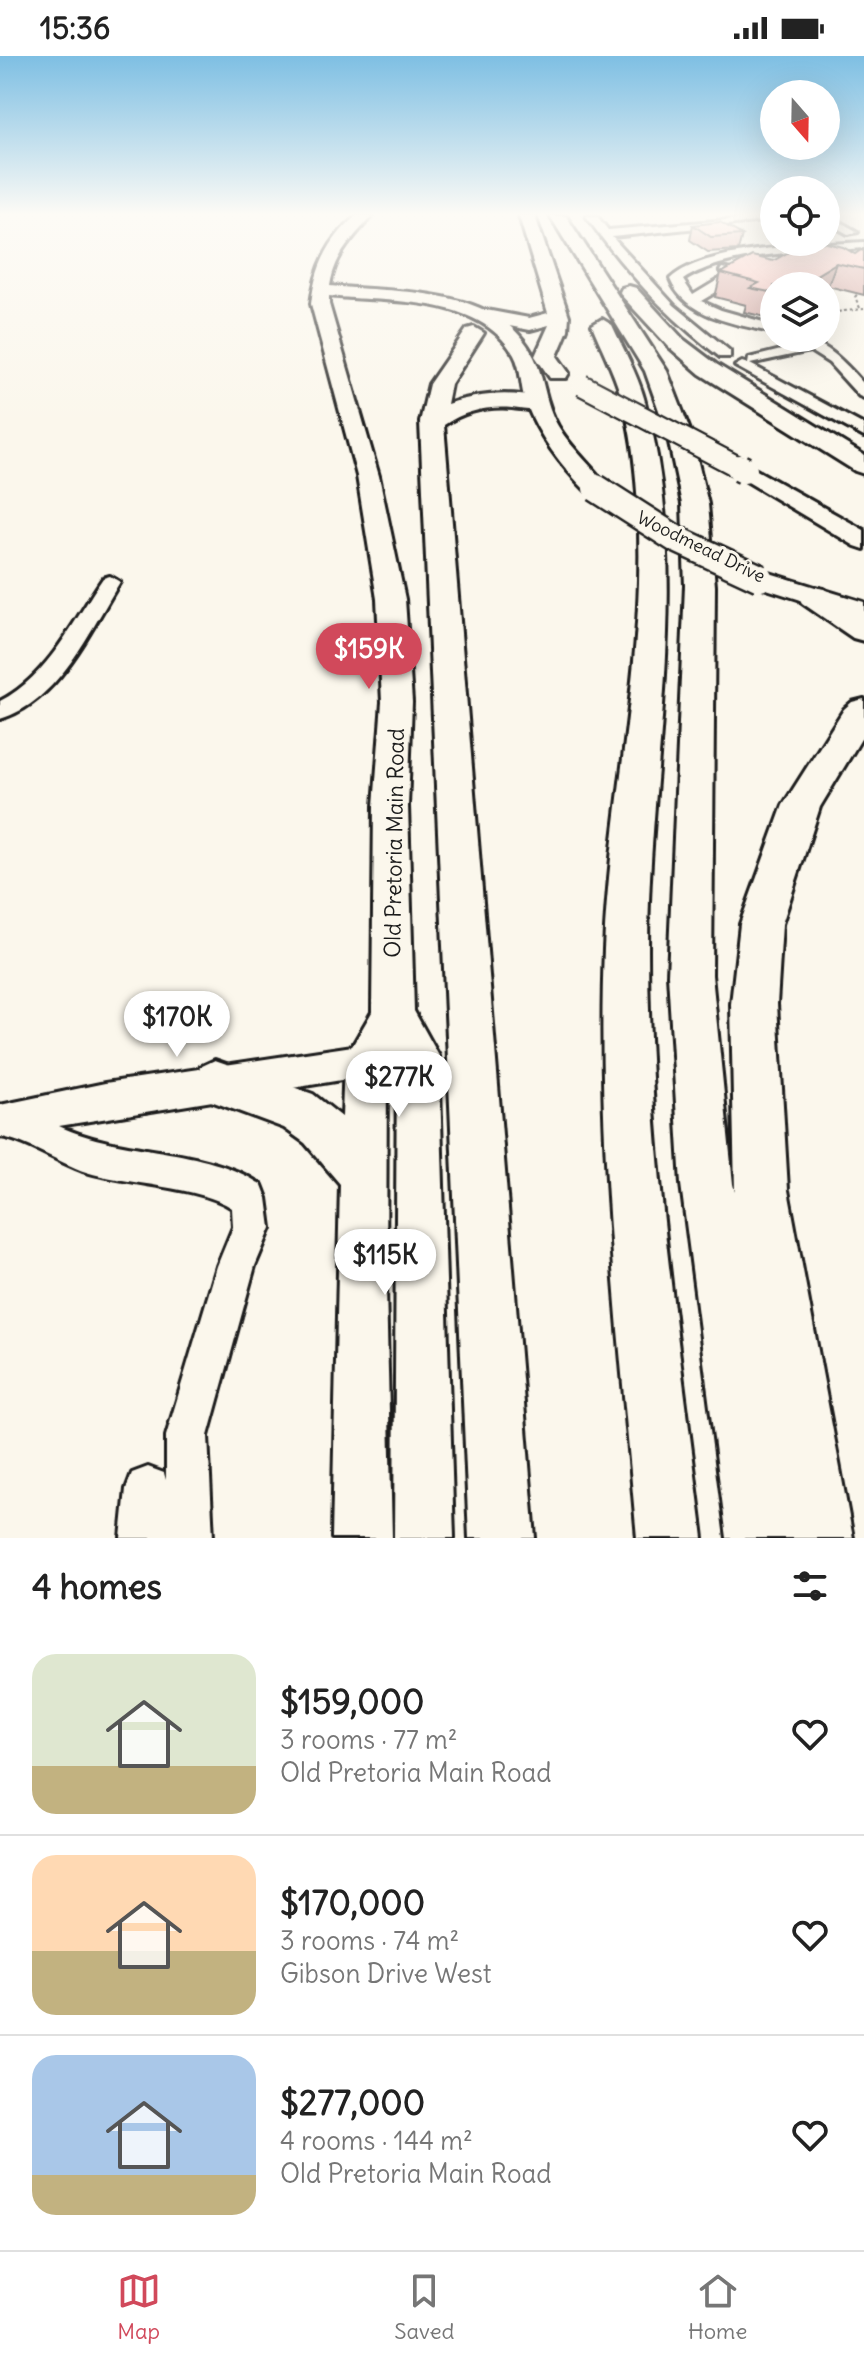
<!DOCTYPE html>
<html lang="en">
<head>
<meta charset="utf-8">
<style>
  body { margin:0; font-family:Delius,sans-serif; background:#f2f2f2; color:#222; height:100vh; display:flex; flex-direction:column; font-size:30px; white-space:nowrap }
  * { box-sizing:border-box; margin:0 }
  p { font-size:26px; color:#767676 }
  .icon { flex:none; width:44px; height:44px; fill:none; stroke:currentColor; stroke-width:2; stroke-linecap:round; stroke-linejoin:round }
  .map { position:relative; height:1482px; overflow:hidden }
  .side { display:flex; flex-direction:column; background:#fff; flex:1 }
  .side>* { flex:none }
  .needle { width:52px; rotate:160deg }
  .fabs { position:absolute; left:760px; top:24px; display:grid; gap:16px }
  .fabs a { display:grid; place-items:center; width:80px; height:80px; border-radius:50%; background:#fff; box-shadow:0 8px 32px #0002; font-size:40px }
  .price { position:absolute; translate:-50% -68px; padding:0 18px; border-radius:28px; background:#fff; color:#222; font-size:26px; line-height:52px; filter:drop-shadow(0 2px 4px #0008) }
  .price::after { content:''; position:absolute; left:50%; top:48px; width:24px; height:18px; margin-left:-12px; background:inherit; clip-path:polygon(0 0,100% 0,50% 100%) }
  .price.active { background:#d1495b; color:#fff }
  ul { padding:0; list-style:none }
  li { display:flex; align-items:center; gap:24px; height:200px; padding:0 32px }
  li+li { border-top:2px solid #e0e0e0 }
  li span { display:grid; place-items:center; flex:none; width:224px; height:160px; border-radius:24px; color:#555 }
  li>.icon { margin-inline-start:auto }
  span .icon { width:96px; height:96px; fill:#fffc; stroke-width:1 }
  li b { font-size:34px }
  h2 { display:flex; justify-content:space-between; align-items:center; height:96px; padding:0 32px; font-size:34px }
  .status { display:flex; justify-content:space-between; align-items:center; height:56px; padding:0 40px; background:#fff; direction:ltr }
  .status svg { height:22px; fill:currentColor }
  .menu { display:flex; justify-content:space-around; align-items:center; height:112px; border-top:2px solid #e0e0e0; background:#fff; font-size:22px; color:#767676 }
  .menu a { display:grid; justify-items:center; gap:4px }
  .menu .active { color:#d1495b }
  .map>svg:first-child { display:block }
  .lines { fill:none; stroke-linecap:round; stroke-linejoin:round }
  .minor-casing { stroke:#1c1c1c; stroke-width:6 }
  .major-casing { stroke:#1c1c1c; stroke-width:6 }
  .highway-casing { stroke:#1c1c1c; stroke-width:6 }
  .path { stroke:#1c1c1c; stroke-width:2; stroke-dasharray:3 3; stroke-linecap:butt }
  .minor { fill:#fbf7ec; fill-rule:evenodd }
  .major { fill:#fbf7ec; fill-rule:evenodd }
  .highway { fill:#fbf7ec; fill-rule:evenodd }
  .major-bridge-far1-casing { stroke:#1c1c1c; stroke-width:24; stroke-linecap:butt }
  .major-bridge-casing { stroke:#1c1c1c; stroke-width:31; stroke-linecap:butt }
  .major-bridge-far1 { stroke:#fbf7ec; stroke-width:20 }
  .major-bridge { stroke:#fbf7ec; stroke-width:26 }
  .wall { fill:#d4a19d; stroke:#1c1c1c; stroke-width:2 }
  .shaded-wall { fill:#ad837f; stroke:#1c1c1c; stroke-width:2 }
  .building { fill:#f7bbb6; stroke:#1c1c1c; stroke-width:2 }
  .labels { text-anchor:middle; stroke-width:6; stroke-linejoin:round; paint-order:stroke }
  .far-street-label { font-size:18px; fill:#1c1c1c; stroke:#fbf7ec }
  .street-label { font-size:22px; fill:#1c1c1c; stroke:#fbf7ec }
</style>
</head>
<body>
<div class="status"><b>15:36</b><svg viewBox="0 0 49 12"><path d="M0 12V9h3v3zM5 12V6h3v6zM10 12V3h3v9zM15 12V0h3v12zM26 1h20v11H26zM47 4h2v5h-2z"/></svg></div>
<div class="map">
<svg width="864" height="1482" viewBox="0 0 864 1482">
  <rect width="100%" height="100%" fill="#fbf7ec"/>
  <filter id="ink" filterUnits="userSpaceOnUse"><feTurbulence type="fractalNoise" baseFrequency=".0125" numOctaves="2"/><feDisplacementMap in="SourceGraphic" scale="16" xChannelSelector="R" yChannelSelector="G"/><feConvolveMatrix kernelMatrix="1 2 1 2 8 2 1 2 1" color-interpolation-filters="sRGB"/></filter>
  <g filter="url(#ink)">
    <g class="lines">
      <defs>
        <path id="minor" d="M586,160h11l11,14 166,-14v4l-162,17 62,68 56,46v6h-10c-53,-40 -96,-87 -134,-141z
          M826,160h4l28,16 -10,2 -22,-12z
          M864,186v6c-54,5 -135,2 -181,32l10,15 33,-20 -6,-4 2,-3 18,4v6l-39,23 20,9 53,15v8c-36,-9 -89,-15 -104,-54 34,-33 147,-34 194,-37z
          M792,282c32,0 51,23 72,46v14l-5,-2 -30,-33 -19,-12 -60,13 114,61v12l-129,-71 7,-4 6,2 1,-6 52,-13z
          M110,520l10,6c-30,48 -61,120 -120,137v-18c48,-24 74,-81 103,-123z
          M418,984l12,5 4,11 -4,11 -12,5 -52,4 -307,50c65,30 143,19 203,59l5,13 4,30 -16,38 -47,170 5,102h-46v-7v7h-46l5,-49 6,-16 16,-6 16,6 2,7v-44l51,-170 16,-39 -1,-19c-30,-21 -107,-24 -146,-36 -27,-9 -63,-33 -86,-35v-32l105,-22 261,-39z"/>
        <path id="major" d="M356,160h16c-20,23 -37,38 -42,70 67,7 169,-1 204,71 11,22 10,45 24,69 14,24 35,40 50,62l-4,5h-16c-26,-26 -49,-56 -62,-90 -6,-15 -4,-34 -12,-48 -35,-61 -125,-52 -185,-59v8l50,172 26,123 7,103 -4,104 6,205 25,45 15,482h-60l3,-478 -4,-6 -6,10 -1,224 6,250h-60l8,-354 -35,-41 -21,-15 -84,-31 -7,-15 7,-15 15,-7 98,34 29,23 2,-57 28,-48 2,-206 8,-104 -5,-103 -20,-123 -46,-172c4,-36 17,-64 45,-88z
          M744,407l120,67v19l-9,-3 -119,-71 -3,-5 3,-5z
          M760,514l104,32v18l-113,-36 -4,-6 4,-6z"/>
        <path id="highway" d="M519,160h16l34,100 -1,14 -11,26 12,17 -3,5h-16l-15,-22 14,-31 -19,5 -51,-10 -3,-4 10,-6 43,8 19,-5z
          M550,160h16l101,155 24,62 17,71 7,82 -3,389 21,209 2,8 -4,-188 9,-80 43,-119 61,-96 8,-7 12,-3v35l-44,73 -38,117 -5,80 11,186 65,348h-126l-46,-354 -13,-209 17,-389 -3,-82 -15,-71 -22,-62z
          M629,230l7,2 47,51 33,25 148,91v19l-9,-3 -155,-97 -31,-27 -47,-51 -2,-4 2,-4z
          M602,263l10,6c11,24 25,48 32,73 51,182 4,367 4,552 0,196 31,393 55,588h-66c-17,-195 -41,-393 -33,-589 6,-147 43,-293 34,-441 -2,-38 -6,-79 -18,-115 -7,-23 -19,-46 -28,-68z
          M474,271l10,6 -33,51 -4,20c32,-11 65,-13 97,-5l3,5 -3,5c-11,3 -21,0 -32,-1 -25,-2 -47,3 -68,17l91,1113h-66l-49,-1116 9,-38 38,-55z
          M813,531l11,2 40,27v25l-11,-3 -51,-35 -4,-7 4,-7z"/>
      </defs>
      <use href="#minor" class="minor-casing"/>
      <use href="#major" class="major-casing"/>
      <use href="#highway" class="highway-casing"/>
      <path class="path" d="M860,252l-5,-11 9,-11
        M826,257l38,-4"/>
      <use href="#minor" class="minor"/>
      <use href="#major" class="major"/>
      <use href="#highway" class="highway"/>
      <defs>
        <path id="major-bridge-far1" d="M582,329l162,85"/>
        <path id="major-bridge" d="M740,412l4,2
          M596,432l80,51 84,39"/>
      </defs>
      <use href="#major-bridge-far1" class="major-bridge-far1-casing"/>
      <use href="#major-bridge" class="major-bridge-casing"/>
      <use href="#major-bridge-far1" class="major-bridge-far1"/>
      <use href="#major-bridge" class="major-bridge"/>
    </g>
    <path class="wall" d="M693,169l49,10 -4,15 -30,2 -18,-12z
      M864,195v44l-36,-9 -2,2v-2h-52v33l-30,-7 2,-7 -31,-8 6,-24 52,-12 82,-7z"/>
    <path class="shaded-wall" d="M836,207l-8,23 -2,2v-2h-28z"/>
    <path class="building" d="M720,166l22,13 -31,2 -18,-12z
      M806,186h17l20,5 12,7 6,-4 3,1v18l-28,-6 -38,23h-24v7l-24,-5 9,-5 -38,-10 31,-17 21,5z"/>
  </g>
  <linearGradient id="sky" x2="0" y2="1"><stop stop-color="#7ebfe3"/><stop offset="0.43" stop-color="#fdfbf6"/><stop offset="1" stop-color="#fdfbf6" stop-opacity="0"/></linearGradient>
  <rect width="864" height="368" fill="url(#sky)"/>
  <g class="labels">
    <g class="far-street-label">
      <text transform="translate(701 491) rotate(26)" y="6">Woodmead Drive</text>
    </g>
    <g class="street-label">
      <text transform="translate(394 787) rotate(-89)" y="8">Old Pretoria Main Road</text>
    </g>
  </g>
</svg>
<div class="fabs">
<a><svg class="needle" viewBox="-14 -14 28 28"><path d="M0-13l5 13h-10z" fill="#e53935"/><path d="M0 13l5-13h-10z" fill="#767676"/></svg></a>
<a><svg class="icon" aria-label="locate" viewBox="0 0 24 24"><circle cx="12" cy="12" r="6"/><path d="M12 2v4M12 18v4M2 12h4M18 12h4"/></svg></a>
<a><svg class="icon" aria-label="layers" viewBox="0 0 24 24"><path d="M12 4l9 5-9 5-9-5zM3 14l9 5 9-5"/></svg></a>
</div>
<b class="price active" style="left:369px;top:635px">$159K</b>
<b class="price" style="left:177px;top:1003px">$170K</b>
<b class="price" style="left:399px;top:1063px">$277K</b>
<b class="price" style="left:385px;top:1241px">$115K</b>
</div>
<section class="side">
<h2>4 homes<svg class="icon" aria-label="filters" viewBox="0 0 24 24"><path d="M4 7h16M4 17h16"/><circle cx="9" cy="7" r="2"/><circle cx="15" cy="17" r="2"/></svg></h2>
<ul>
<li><span style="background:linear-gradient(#dfe7d0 70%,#c2b280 0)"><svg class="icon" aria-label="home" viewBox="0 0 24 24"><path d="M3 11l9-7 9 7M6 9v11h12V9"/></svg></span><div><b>$159,000</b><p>3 rooms · 77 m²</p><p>Old Pretoria Main Road</p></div><svg class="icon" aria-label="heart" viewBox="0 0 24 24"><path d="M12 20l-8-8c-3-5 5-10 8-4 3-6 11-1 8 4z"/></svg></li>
<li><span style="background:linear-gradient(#ffd9b3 60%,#c2b280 0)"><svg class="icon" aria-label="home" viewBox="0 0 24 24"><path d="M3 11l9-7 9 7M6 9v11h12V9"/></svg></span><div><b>$170,000</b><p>3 rooms · 74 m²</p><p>Gibson Drive West</p></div><svg class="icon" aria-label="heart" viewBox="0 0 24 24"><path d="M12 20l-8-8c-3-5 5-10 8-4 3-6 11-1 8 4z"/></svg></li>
<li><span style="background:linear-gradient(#a9c7e8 75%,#c2b280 0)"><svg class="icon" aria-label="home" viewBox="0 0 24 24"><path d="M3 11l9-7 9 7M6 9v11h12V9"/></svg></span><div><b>$277,000</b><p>4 rooms · 144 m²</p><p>Old Pretoria Main Road</p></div><svg class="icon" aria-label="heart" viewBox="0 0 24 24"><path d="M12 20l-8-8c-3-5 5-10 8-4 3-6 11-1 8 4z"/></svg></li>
</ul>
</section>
<nav class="menu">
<a class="active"><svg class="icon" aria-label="map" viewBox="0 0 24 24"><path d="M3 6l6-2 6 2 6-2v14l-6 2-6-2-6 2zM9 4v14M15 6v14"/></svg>Map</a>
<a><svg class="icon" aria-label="saved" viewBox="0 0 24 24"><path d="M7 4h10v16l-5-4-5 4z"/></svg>Saved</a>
<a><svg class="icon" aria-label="home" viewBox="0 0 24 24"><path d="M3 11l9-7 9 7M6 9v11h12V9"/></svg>Home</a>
</nav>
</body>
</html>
